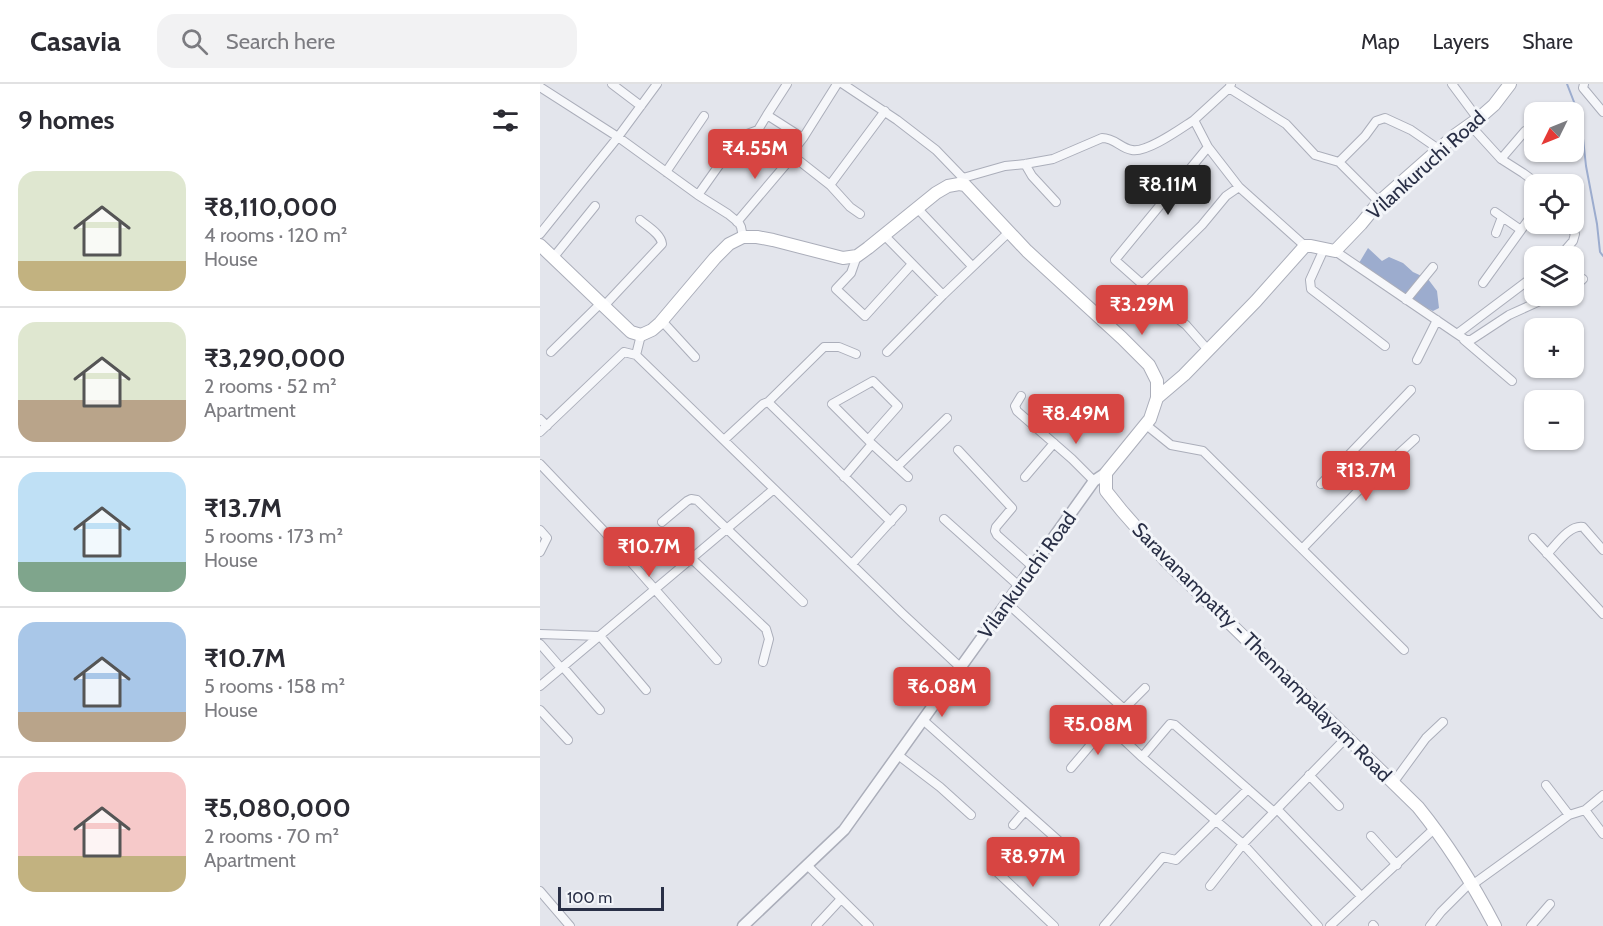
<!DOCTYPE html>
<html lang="en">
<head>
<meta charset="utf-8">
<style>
  body { margin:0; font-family:Cabin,sans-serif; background:#f2f2f3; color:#2b2b33; height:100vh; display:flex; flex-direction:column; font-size:22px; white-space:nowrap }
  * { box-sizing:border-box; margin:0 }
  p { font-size:20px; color:#7c7c81 }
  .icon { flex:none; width:33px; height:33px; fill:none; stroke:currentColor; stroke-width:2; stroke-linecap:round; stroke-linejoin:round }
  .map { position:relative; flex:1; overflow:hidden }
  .sheet { display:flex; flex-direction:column; background:#fff; width:540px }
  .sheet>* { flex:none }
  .needle { width:39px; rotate:227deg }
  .controls { position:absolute; left:984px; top:18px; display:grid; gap:12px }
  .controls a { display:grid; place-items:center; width:60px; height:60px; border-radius:12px; background:#fff; box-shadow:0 2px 4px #0004; font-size:30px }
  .scale { position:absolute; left:18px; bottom:15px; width:106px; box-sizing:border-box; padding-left:6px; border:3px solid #292f46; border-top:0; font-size:16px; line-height:21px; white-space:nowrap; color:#292f46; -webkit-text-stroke:4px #f3f5f9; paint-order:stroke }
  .price { position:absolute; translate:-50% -51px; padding:0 14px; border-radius:6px; background:#d74542; color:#fff; font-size:20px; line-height:39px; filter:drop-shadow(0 2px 3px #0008) }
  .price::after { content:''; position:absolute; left:50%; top:36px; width:18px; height:14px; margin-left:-9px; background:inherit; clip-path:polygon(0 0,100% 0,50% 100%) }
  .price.selected { background:#222; color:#fff }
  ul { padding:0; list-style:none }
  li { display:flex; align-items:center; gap:18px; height:150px; padding:0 18px }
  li+li { border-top:2px solid #e1e1e2 }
  li span { display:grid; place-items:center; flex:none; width:168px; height:120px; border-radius:18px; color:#555 }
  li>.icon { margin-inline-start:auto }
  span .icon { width:72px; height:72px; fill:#fffc; stroke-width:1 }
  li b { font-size:26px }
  h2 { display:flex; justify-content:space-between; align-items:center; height:72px; padding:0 18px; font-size:26px }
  header { display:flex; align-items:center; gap:36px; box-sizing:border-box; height:84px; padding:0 30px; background:#fff; border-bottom:2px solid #e1e1e2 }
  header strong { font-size:28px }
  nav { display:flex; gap:33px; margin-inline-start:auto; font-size:21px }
  .search { width:420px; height:54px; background:#f2f2f3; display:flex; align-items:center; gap:15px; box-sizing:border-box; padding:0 21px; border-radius:18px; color:#7c7c81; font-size:22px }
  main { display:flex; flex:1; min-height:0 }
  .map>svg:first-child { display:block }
  .water { fill:#9cacce }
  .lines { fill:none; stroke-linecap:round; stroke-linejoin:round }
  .stream { stroke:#9cacce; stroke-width:2 }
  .minor-casing { stroke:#abaeba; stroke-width:10 }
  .tertiary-casing { stroke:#abaeba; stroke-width:13 }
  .secondary-casing { stroke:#abaeba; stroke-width:14 }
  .minor { stroke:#f6f7fa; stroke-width:8 }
  .tertiary { stroke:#f6f7fa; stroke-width:10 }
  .secondary { stroke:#fff; stroke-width:12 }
  .labels { text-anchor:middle; stroke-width:6; stroke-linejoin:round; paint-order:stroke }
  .street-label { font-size:20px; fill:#292f46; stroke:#f3f5f9 }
</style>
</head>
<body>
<header>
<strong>Casavia</strong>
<div class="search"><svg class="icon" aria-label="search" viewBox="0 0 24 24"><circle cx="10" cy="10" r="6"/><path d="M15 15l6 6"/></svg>Search here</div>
<nav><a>Map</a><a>Layers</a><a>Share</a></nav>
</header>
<main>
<section class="sheet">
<h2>9 homes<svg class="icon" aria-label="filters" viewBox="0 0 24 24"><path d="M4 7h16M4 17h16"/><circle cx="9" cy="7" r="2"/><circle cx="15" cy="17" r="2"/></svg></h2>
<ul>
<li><span style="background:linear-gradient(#dfe7d0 75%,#c2b280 0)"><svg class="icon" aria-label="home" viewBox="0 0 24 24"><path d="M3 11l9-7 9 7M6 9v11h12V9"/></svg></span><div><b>₹8,110,000</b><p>4 rooms · 120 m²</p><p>House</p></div></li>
<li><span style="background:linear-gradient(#dfe7d0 65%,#b9a48a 0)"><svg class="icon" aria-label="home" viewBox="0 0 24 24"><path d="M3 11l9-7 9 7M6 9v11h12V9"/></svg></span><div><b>₹3,290,000</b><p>2 rooms · 52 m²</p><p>Apartment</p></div></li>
<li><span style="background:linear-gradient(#bfe0f5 75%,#7fa58c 0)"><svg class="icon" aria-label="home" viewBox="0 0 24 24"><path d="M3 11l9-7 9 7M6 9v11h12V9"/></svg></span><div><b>₹13.7M</b><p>5 rooms · 173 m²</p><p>House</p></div></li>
<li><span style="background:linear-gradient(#a9c7e8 75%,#b9a48a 0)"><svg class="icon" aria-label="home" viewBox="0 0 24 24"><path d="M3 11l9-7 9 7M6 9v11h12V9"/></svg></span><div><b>₹10.7M</b><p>5 rooms · 158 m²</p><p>House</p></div></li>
<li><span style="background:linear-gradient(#f6c9c9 70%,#c2b280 0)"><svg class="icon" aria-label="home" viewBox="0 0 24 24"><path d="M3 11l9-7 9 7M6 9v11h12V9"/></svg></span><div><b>₹5,080,000</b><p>2 rooms · 70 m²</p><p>Apartment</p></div></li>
</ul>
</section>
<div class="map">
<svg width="1063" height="842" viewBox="0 0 1063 842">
  <rect width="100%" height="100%" fill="#e3e5ec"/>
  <path class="water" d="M828,164l14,13 7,-4 14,6 10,9 15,7 9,12 2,17 -6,3 -17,-8 -57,-40z"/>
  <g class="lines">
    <path class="stream" d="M1027,0l14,36 5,46 11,58 3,28 3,4"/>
    <defs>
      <path id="minor" d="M72,0l29,22
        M303,0l54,36 39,30 27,28
        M691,0l-2,4 -35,32 14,27 31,40 66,59
        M912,0l26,35
        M1044,0l-1,4 20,24
        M0,3l78,50 80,58 30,19 11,9 2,4 2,10
        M689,4l57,36 29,31 24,7 40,40
        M227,31l20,-31
        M930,41l31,34 22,14 15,11
        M263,54l34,-54
        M961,75l24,-28
        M799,78l26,-26 11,-15 9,-3 26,12 29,20
        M485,80l7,12 24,26
        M126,88l38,-56
        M419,100l4,-6 42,-12 20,-2 28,-5 49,-21c13,0 18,10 30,12 15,3 48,-21 62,-30
        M290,101l55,-74
        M158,111l41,-58 19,-7 9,-15 36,23 -10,13v5l37,29 20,22 10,7
        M377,124l55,58
        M955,128l26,18
        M197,138l56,-66
        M956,149l6,-16
        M0,150l78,-97 39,-53
        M344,151l59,60
        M784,165l-14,31 1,9 74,57
        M795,167l122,83 77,-58
        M317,172l-6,17 -15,16 29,27 47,-52
        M1020,172l13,-15 2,-7 -7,-10
        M13,174l42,-52
        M943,199l51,-71
        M602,200l60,-59 24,-29 13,-9
        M1034,203l9,-8
        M866,216l27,-33
        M64,222l58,-62c-1,-10 -14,-17 -22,-24
        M122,237l33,36
        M917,250l9,6h5l38,-25 33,-15 20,-3 2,-1
        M101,251l-5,20 267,259 58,54
        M924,256l48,41
        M668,266l-22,-25 -13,-10 -31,-31 -27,-24 93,-113
        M11,268l50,-49
        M347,268l56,-57 66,-63
        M877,276l20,-40
        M481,312l-6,10 2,5 55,48 22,22
        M228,318l56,-55h15l17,7
        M0,335l7,7
        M605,340l26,21 32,6 201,199
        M0,348l84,-80 12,3
        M184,356l39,-36 5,-2 123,120
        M332,360l36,33
        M418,366l54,58 -16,19 -1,4 2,4 36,32
        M807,375l20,24
        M0,380l62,65 115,131
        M357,383l50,-49
        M304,393l28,-33 -40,-40 41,-23 25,25 -30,34
        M485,393l29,-34
        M781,400l90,-94
        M404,435l75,67
        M122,438l25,-21 4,-2 6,1 106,102
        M0,446l7,8 -7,14
        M993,454l70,76
        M762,465l56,-58 57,-52
        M1007,470c10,-10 22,-29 36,-27l20,23
        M152,475l74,70 3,10 -6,23
        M312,480l50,-55
        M467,519l117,106 -15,17 33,31
        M0,550l60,2 46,54
        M0,560l21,24
        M23,583l37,43
        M0,602l234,-197
        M584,625l21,-21
        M0,626l28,30
        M383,636l146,130
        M358,671l42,32 31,28
        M531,684l28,-33 10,-9
        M769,691l30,31
        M853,699l33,-45 17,-16
        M1006,701l23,30
        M737,725l84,87
        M1045,726l18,24
        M734,728l-99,-87 -5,-1 -28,33 101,87 103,-106
        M473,741l12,-14
        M831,752l26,29
        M267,781l62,61
        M454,785l60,57
        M932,801l97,-70 16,-5 18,-15
        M670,802l33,-42 75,82
        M0,807l30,35
        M833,841l1,1
        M276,842l25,-27
        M564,842l59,-69 13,3 72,-71
        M790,842l105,-98
        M890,842l11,-14 30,-30
        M991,842l19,-22"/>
      <path id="tertiary" d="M203,842l101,-96 250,-349 12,-8"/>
      <path id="secondary" d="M0,161l91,87 10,3 11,-5 8,-7 55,-65 14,-14 14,-7h14l16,3 70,18 14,-2 11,-8 68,-55 12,-7 11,-2 6,1 62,66 95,87 27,27 8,16v17l-7,21 -44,54v18l16,20 43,49 253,247c30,37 55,77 77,119
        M617,314l27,-23 72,-74 49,-55h6l24,5 26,-27 18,-22 75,-66 24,-17 16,-14 16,-21"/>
    </defs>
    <use href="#minor" class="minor-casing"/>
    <use href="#tertiary" class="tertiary-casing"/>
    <use href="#secondary" class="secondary-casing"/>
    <use href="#minor" class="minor"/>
    <use href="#tertiary" class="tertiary"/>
    <use href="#secondary" class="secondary"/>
  </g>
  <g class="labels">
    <g class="street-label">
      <text transform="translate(886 81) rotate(-42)" y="7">Vilankuruchi Road</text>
      <text transform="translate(487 491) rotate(-54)" y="7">Vilankuruchi Road</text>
      <text transform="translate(722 568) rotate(45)" y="7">Saravanampatty - Thennampalayam Road</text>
    </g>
  </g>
</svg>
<div class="controls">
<a><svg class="needle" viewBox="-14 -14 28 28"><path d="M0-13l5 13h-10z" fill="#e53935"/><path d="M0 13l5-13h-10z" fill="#7c7c81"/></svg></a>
<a><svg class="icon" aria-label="locate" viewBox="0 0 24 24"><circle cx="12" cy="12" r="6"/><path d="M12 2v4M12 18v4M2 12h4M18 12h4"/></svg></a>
<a><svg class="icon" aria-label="layers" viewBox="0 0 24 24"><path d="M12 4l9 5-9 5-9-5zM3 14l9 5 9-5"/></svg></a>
<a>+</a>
<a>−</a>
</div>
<div class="scale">100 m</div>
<b class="price" style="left:215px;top:96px">₹4.55M</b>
<b class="price selected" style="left:628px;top:132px">₹8.11M</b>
<b class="price" style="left:602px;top:252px">₹3.29M</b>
<b class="price" style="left:536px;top:361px">₹8.49M</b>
<b class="price" style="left:826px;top:418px">₹13.7M</b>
<b class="price" style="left:109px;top:494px">₹10.7M</b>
<b class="price" style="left:402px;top:634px">₹6.08M</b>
<b class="price" style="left:558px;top:672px">₹5.08M</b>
<b class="price" style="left:493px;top:804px">₹8.97M</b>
</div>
</main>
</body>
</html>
